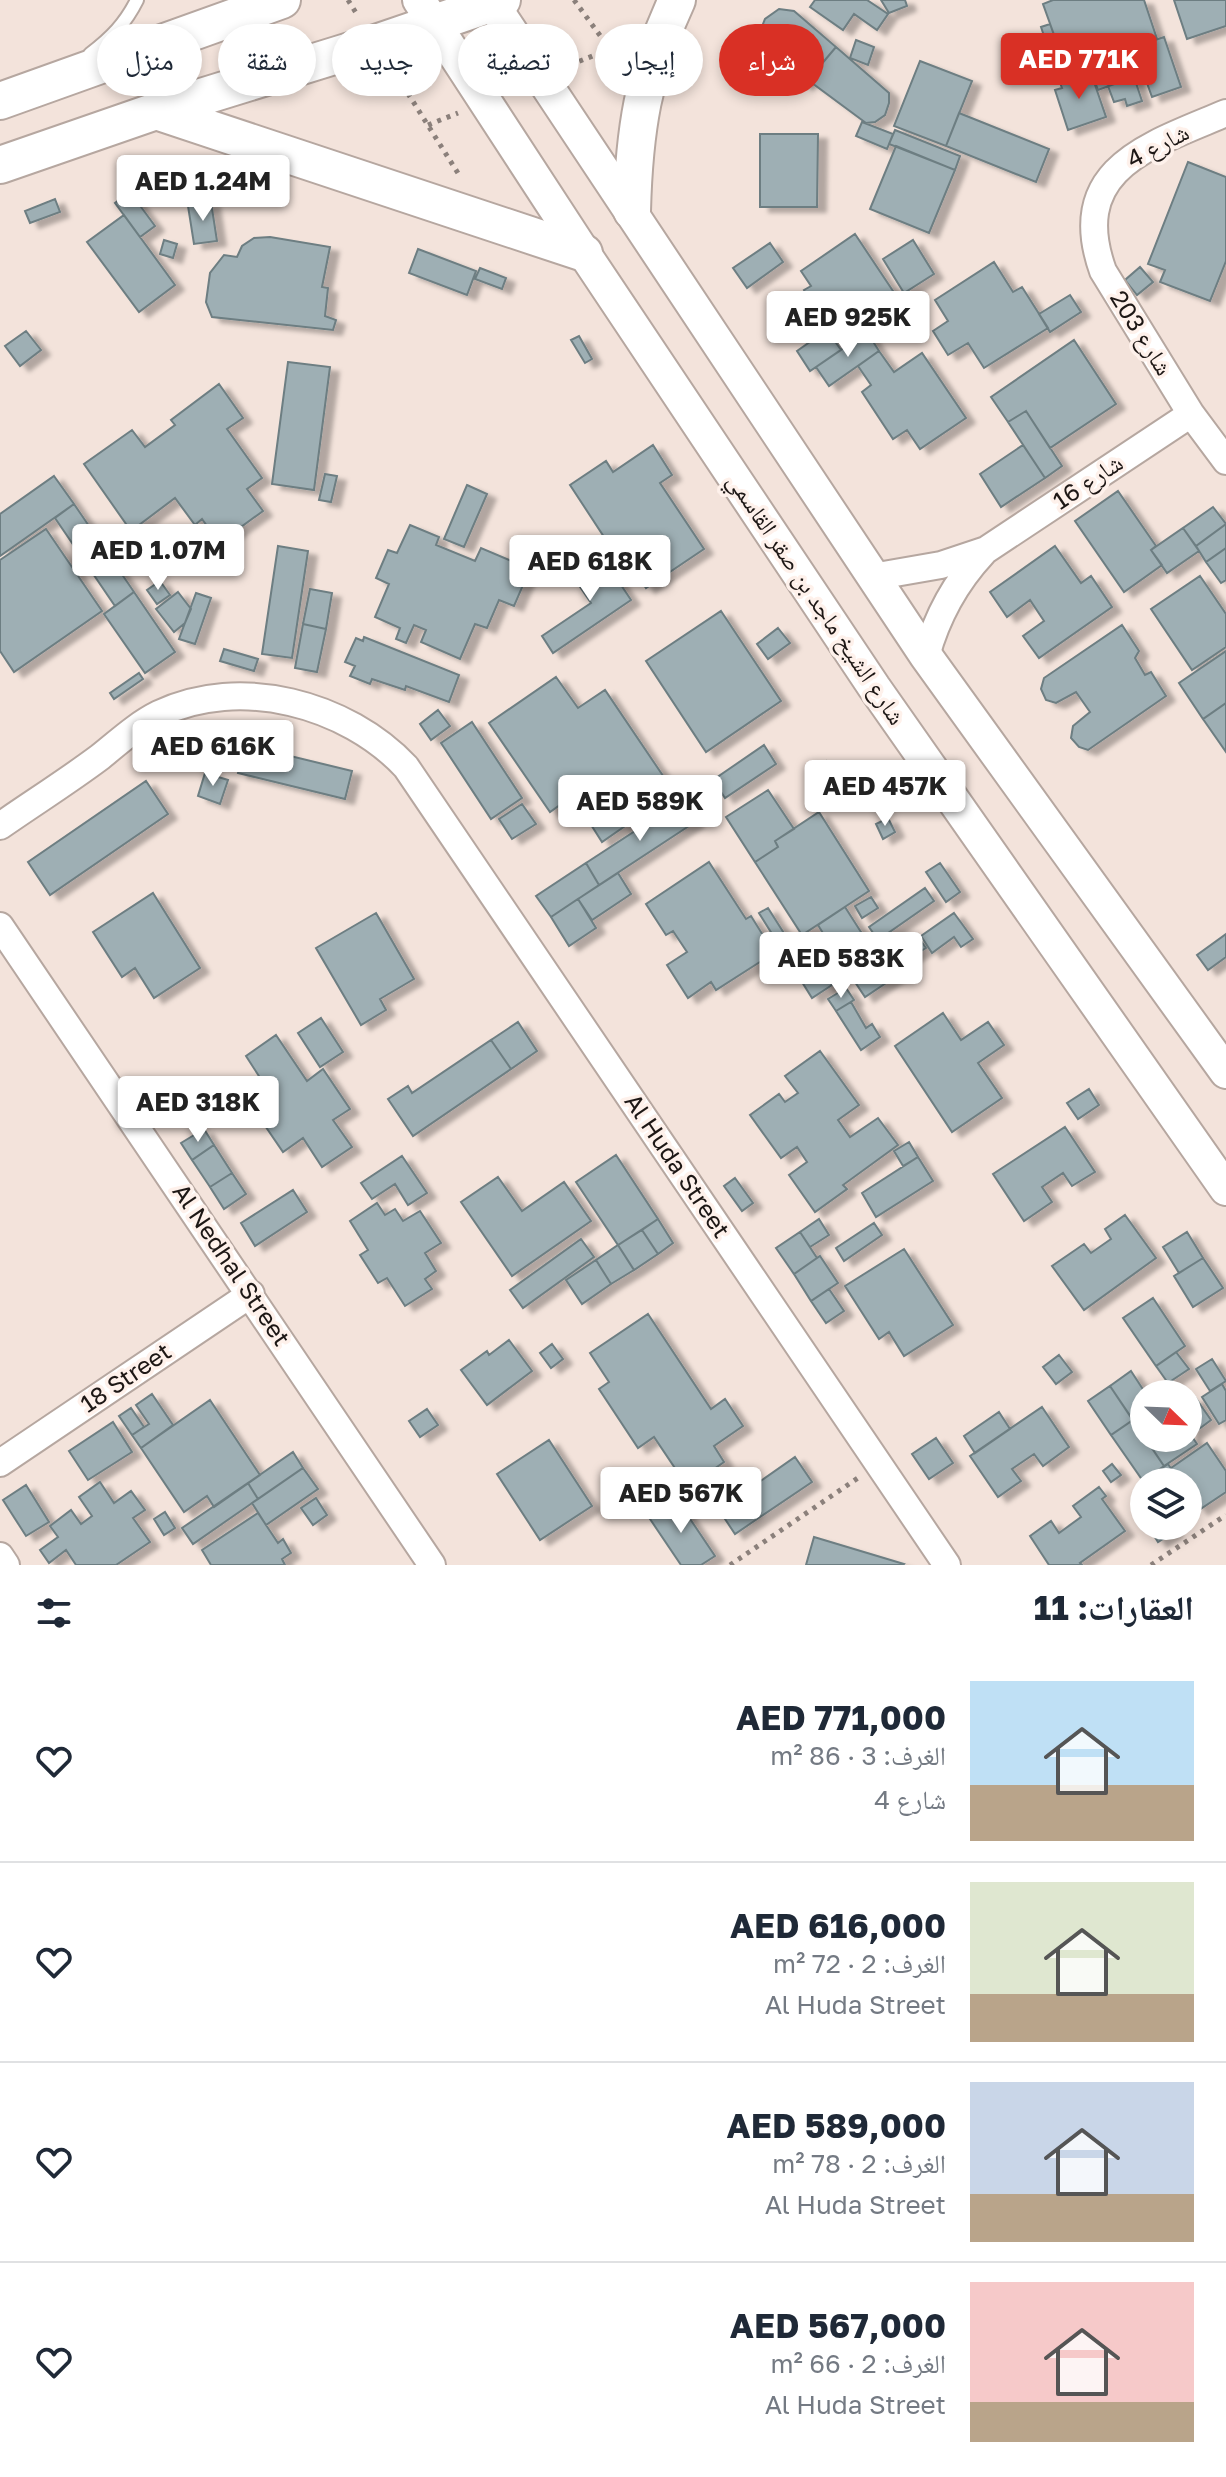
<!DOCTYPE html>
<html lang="ar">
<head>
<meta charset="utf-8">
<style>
  body { margin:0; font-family:"Golos Text","Noto Naskh Arabic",sans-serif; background:#f2f2f3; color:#1f2937; direction:rtl; height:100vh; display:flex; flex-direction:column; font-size:30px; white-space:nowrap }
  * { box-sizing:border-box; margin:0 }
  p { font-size:26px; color:#747a83 }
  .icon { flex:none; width:44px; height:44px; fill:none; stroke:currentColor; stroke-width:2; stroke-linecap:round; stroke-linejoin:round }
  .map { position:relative; height:1565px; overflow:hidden; direction:ltr }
  .drawer { display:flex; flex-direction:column; background:#fff; flex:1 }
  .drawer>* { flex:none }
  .hud { position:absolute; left:24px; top:24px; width:800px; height:72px; direction:rtl; display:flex; gap:16px }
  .needle { width:52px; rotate:113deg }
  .fabs { position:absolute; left:1130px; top:1380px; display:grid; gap:16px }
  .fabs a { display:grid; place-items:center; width:72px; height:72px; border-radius:50%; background:#fff; box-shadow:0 4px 12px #0003; font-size:40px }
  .price { position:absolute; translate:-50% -68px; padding:0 18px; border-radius:8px; background:#fff; color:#222; font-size:26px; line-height:52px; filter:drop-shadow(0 2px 4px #0008) }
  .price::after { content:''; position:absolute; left:50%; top:48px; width:24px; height:18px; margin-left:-12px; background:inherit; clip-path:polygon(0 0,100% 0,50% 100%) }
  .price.active { background:#d93025; color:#fff }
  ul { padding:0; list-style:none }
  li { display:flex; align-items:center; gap:24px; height:200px; padding:0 32px }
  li+li { border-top:2px solid #e0e1e3 }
  li span { display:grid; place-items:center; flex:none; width:224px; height:160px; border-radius:0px; color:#555 }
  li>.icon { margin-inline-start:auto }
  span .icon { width:96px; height:96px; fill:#fffc; stroke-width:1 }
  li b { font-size:34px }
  h2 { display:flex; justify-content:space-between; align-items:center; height:96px; padding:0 32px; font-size:34px }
  .chip { padding:0 28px; border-radius:36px; background:#fff; box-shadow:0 4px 12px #0003; font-size:28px; line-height:72px }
  .chip.active { background:#d93025; color:#fff }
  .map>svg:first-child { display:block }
  .building { fill:#9eafb4; stroke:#6d7e82; stroke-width:2; filter:url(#shadow) }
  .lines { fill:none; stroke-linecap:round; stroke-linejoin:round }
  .service-casing { stroke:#b6a7a0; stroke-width:16 }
  .minor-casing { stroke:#b6a7a0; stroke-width:30 }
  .tertiary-casing { stroke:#b6a7a0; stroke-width:36 }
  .secondary-casing { stroke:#b6a7a0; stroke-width:40 }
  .path { stroke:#8b807b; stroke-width:5; stroke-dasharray:4 6; stroke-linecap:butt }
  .service { stroke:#fff; stroke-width:12 }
  .minor { stroke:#fff; stroke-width:26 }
  .tertiary { stroke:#fff; stroke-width:32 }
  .secondary { stroke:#fff; stroke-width:36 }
  .labels { text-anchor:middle; stroke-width:7; stroke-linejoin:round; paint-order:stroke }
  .street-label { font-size:24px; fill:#1d1715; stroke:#fef1eb }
</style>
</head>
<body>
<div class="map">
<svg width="1226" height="1565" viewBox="0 0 1226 1565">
  <defs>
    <filter id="shadow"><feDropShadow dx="9" dy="5" stdDeviation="2" flood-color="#0004"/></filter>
  </defs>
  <rect width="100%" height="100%" fill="#f3e3db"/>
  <path class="building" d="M815,0h52l21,14 -11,16 -23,-16 -11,16 -33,-23z
    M881,0h24l2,6 -18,7z
    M1053,0h91l13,39 -90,32 -24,-67z
    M1174,0h52v26l-39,13z
    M779,9l15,2 42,36 -32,38 -42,-38 -3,-13 6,-15z
    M1050,24l17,47 -10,4 -16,-48z
    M1164,37l17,50 -29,10 -18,-50z
    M856,40l18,7 -6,18 -18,-7z
    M836,47l53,46v10l-4,12 -10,7 -9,1 -58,-43z
    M1124,50l10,27 -36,13 -10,-27z
    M920,61l52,20 -26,65 -52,-20z
    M1073,69l5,15 15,-5 13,38 -38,13 -13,-40 7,-2 -5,-13z
    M1134,77l8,24 -15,5 -2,-7 -11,3 -6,-16z
    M959,113l90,36 -13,33 -90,-36z
    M862,122l31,12 -6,15 -31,-13z
    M895,130l65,26 -5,14 -66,-26z
    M760,134h58l-1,73h-57z
    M896,146l59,24 -26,63 -59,-24z
    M1188,162l38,15v84l-16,40 -50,-19 5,-12 -17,-6z
    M145,167l5,13 -25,9 -6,-13z
    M130,192l25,34 -15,11 -25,-34z
    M55,199l5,13 -30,11 -5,-12z
    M211,202l6,39 -23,3 -6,-38z
    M124,215l51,70 -36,27 -52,-70z
    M855,234l40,60 -54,36 -11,-17 -8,5 -18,-28 7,-4 -10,-15z
    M270,237l60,10 -8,40 6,1 -3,28 11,4 -3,10 -121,-13 -6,-15 4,-29 14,-18 13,2 5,-11 12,-8z
    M164,240l13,4 -4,14 -13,-4z
    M913,240l21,34 -30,19 -21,-34z
    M770,243l13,19 -36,26 -14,-20z
    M418,249l58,22 -9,24 -58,-22z
    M994,262l19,30 9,-5 26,41 -64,40 -16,-25 -20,12 -15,-24 15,-10 -13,-21z
    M1140,267l13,15 -16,13 -12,-15z
    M480,268l26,10 -4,11 -27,-10z
    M1070,295l11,17 -31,20 -11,-18z
    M827,330l14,20 -31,21 -13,-20z
    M26,331l15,19 -21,16 -15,-20z
    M867,332l12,19 -50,35 -13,-19z
    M579,336l13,23 -7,4 -14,-23z
    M1074,340l42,64 -66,44 -24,-37 -18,11 -17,-25z
    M879,351l15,21 28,-19 44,65 -46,31 -13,-19 -14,9 -31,-47 9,-7 -13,-19z
    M288,362l42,5 -16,123 -42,-6z
    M219,384l24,34 -16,11 35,49 -15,11 16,22 -44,32 -17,-24 -7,6 -20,-27 -44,33 -47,-67 48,-34 13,17 30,-22 -4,-5z
    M1026,411l36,55 -17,12 -37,-56z
    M653,445l19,30 -12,8 44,66 -58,39 -15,-23 7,-5 -15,-23 -13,9 -40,-61 36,-24 7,11z
    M1023,445l22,33 -44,29 -21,-33z
    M325,474l12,2 -6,26 -12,-2z
    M54,476l20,28 -74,52v-42z
    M467,485l20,9 -23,53 -20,-8z
    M1118,491l38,55 -5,4 11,15 -38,27 -49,-71z
    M74,504l60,88 -19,14 -60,-88z
    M1213,507l13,17 -30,22 -13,-18z
    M1226,524v24l-20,14 -10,-16z
    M410,525l29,12 -3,8 39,16 6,-13 49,21 -16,37 -15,-6 -12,28 -12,-4 -15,35 -39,-17 5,-12 -12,-5 -8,18 -10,-4 4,-11 -25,-11 14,-33 -13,-6 12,-28 9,3z
    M1183,528l16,23 -32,22 -16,-23z
    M46,529l56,82 -88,61 -14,-21v-91z
    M278,546l30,5 -16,107 -30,-4z
    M1055,546l26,37 10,-7 21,31 -73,51 -16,-22 21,-15 -14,-21 -23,17 -17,-25z
    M1226,548v32l-5,3 -15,-21z
    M601,555l30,45 -78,53 -11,-17 49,-33 -19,-28z
    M1200,576l26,38v33l-34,23 -41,-61z
    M160,581l10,14 -13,9 -10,-14z
    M310,589l22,4 -6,36 -23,-5z
    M134,592l41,60 -30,21 -41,-59z
    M178,592l13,17 -6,14 -11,9 -18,-23z
    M196,593l15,5 -16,46 -16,-5z
    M721,611l60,90 -75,51 -60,-91z
    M303,624l23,5 -9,43 -22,-4z
    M1122,625l17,26 -4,7 10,17 6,-3 15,24 -78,54 -9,-3 -8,-9 2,-12 17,-14 -14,-20 -20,11 -10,-3 -5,-11 3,-11z
    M778,628l12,15 -22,16 -11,-15z
    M364,637l95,38 -10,27 -43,-16 -1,4 -33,-11 -2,5 -20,-8 5,-10 -10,-4 11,-24 7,3z
    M224,649l34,10 -4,12 -34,-10z
    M1226,651v52l-23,16 -24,-36z
    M139,673l4,6 -29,20 -4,-6z
    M556,677l22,31 27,-18 69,102 -72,50 -14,-22 15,-11 -4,-8 -21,15 -11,-16 -17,12 -61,-89z
    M1226,703v49l-23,-33z
    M438,710l12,16 -19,14 -11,-16z
    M472,722l50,76 -31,21 -50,-76z
    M245,745l107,26 -7,28 -107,-26z
    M764,745l12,19 -51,34 -12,-18z
    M827,761l17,5 -8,29 -18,-5z
    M205,773l23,7 -8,24 -22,-8z
    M146,781l22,33 -118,81 -22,-33z
    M768,790l26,39 -19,12 3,6 -23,15 -29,-45z
    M681,801l14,21 -96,63 -13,-22z
    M522,804l14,20 -24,15 -13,-20z
    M819,812l50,79 -67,44 -47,-73 23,-15 -3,-6z
    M888,818l7,14 -12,7 -7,-15z
    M709,862l37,57 5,-3 23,37 -58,37 -5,-8 -23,16 -21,-33 20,-13 -14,-21 -7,4 -20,-31z
    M586,863l13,22 -48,32 -15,-21z
    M940,863l20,29 -14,10 -20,-30z
    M618,873l13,21 -39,26 -14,-21z
    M925,888l9,13 -56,39 -9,-13z
    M153,893l47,75 -46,30 -19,-30 -13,9 -29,-45z
    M871,897l7,11 -16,10 -7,-12z
    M578,899l18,29 -27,18 -18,-29z
    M845,907l23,36 -28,18 -22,-36z
    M768,908l28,44 10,-7 26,40 -20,13 -53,-85z
    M376,913l38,66 -34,20 6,11 -25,15 -45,-77z
    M954,913l19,26 -12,8 -7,-10 -22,16 -11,-17z
    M1226,934v23l-18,13 -11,-15z
    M919,938l7,10 -15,9 -6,-11z
    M895,950l12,19 -42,28 -12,-18z
    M846,988l8,12 -18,11 -8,-12z
    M851,1002l15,26 6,-4 8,13 -19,13 -25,-39z
    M943,1013l18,27 27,-18 16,23 -26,18 24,35 -50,34 -57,-86z
    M321,1018l22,34 -23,15 -22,-34z
    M518,1022l19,29 -26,18 -20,-29z
    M276,1035l31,46 16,-12 27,40 -17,11 19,27 -30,20 -19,-29 -20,14 -26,-38 18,-13 -29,-45z
    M491,1040l20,29 -98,67 -25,-37 20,-13 4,7z
    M820,1051l39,54 -21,15 12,17 28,-19 20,27 -55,40 4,4 -32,23 -26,-37 18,-13 -10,-15 -16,11 -31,-43 29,-21 6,8 13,-9 -13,-17z
    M1089,1089l10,16 -21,14 -11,-16z
    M1065,1127l30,45 -23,14 -9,-13 -21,14 10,15 -28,19 -31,-47z
    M204,1129l10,16 -22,15 -11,-17z
    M909,1142l9,15 -15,9 -9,-15z
    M214,1145l18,28 -22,14 -18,-27z
    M616,1155l42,64 -40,26 -42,-63z
    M402,1156l25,37 -19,12 -13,-21 -23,15 -11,-16z
    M918,1157l15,24 -57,36 -14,-24z
    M232,1173l14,21 -22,15 -14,-22z
    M498,1177l24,34 42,-29 27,39 -79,55 -51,-74z
    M735,1178l18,25 -11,8 -18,-25z
    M293,1190l14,22 -52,34 -14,-23z
    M377,1203l8,12 10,-6 8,12 17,-10 21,32 -16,10 11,18 -11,8 7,10 -27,17 -18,-28 -9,5 -18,-28 8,-5 -18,-29z
    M1125,1215l31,43 -72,52 -32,-44 32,-22 7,9 20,-14 -6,-10z
    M658,1219l15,24 -15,11 -16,-24z
    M819,1219l10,16 -19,12 -10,-15z
    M874,1223l8,12 -38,26 -8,-13z
    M642,1230l16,24 -24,16 -16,-25z
    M800,1232l17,26 -23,16 -18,-26z
    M1187,1232l16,26 -24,15 -16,-26z
    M581,1239l13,18 -71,51 -13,-18z
    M618,1245l16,25 -23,14 -15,-24z
    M904,1249l49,76 -49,31 -15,-24 -10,7 -34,-53z
    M820,1256l18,27 -27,18 -17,-27z
    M1203,1258l20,30 -30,19 -19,-31z
    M596,1260l15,24 -29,20 -16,-24z
    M829,1289l15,22 -18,12 -15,-22z
    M1153,1298l32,48 -29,20 -33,-48z
    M648,1314l63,95 14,-10 18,27 -29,20 10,16 -20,14 -5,-7 -16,11 -29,-43 -16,11 -39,-59 10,-7 -19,-29z
    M509,1340l23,31 -45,34 -26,-35 26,-19 2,4z
    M552,1344l11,15 -12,9 -11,-15z
    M1176,1352l13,17 -21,14 -12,-17z
    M1059,1355l13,17 -16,12 -13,-17z
    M1212,1359l14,22 -16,10 -14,-22z
    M1131,1371l15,23h-2v43l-34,-51z
    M1172,1381l9,13h-28l15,-11z
    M1222,1384l4,7v29l-7,4 -17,-27z
    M1110,1386l23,34 -22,15 -23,-34z
    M152,1394l21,31 -32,23 -9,-13 17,-11 -13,-19z
    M1195,1397l16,23 -20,15 6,9 -33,22 -19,-28h43v-36z
    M210,1400l50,75 -46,32 -7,-11 -23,16 -43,-64z
    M1042,1407l27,40 -26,19 -9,-12 -22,15 9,12 -23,16 -28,-41z
    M131,1408l13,19 -12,8 -13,-19z
    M427,1409l11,16 -18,12 -11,-16z
    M999,1412l11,17 -35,24 -11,-17z
    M1133,1420l31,46 -21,15 -32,-46z
    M113,1422l19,30 -44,28 -19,-29z
    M936,1438l17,25 -24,16 -17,-25z
    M549,1440l43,66 -52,34 -43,-66z
    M1207,1443l19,28v21l-27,18 -11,-17v-11h-8l-9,-14z
    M293,1452l10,16 -45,31 -10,-16z
    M795,1457l17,25 -77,52 -16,-24z
    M1112,1464l9,11 -10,7 -8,-11z
    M1168,1464l12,18 -36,1 -1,-2z
    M303,1468l15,21 -52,36 -14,-22z
    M100,1482l14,21 17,-12 14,19 -12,8 17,24 -34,23h-40l-10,-15 -17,13 -9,-13 18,-13 -8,-11 21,-16 10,14 11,-8 -13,-19z
    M248,1483l10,16 -65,45 -11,-16z
    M26,1485l23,37 -23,14 -23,-36z
    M1099,1487l7,9 -4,3 23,32 -45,32 2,2h-33l-19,-29 21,-15 8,12 22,-16 -8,-11z
    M316,1498l11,17 -14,10 -12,-17z
    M676,1498l39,58 -14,9h-20l-33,-49z
    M165,1512l10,16 -11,7 -10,-16z
    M258,1513l20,30 5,-4 8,14 -9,6 3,6h-74l-9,-15z
    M1148,1526h22l4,6 -16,10z
    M814,1537l90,27 -1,1h-97z"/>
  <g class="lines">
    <defs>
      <path id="service" d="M90,54c21,-16 35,-30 47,-54"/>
      <path id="minor" d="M1226,113c-75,32 -160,55 -123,158l88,143 35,47
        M872,577l69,-12 45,-15 205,-136
        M926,656c11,-40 29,-73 57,-103
        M0,826c33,-23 68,-45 100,-69 20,-16 37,-32 59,-43 81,-39 188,-10 247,53l541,798
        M0,926l432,639
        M0,1463l251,-169
        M0,1556l6,9"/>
      <path id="tertiary" d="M419,0l165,253 290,434 352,502
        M490,0l436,656 300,416"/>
      <path id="secondary" d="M0,101l282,-101
        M156,111l428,142
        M0,165l156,-54 220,-68 126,-43
        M632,211c2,-79 11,-139 45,-211"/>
    </defs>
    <use href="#service" class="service-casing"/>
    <use href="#minor" class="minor-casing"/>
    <use href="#tertiary" class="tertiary-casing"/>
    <use href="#secondary" class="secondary-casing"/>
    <path class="path" d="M348,0l10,16
      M574,0l47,64
      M570,65l40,-16
      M392,68l69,110
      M428,125l30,-12
      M730,1565l128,-87
      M1151,1565l75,-50"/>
    <use href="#service" class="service"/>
    <use href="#minor" class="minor"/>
    <use href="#tertiary" class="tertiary"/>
    <use href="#secondary" class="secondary"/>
  </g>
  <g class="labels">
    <g class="street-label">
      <text transform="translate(1158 146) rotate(-28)" y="8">شارع 4</text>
      <text transform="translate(1141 333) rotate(58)" y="8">شارع 203</text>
      <text transform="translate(1088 482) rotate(-34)" y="8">شارع 16</text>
      <text transform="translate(816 599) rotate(56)" y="8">شارع الشيخ ماجد بن صقر القاسمي</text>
      <text transform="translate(677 1166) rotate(56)" y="8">Al Huda Street</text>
      <text transform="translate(231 1265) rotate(56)" y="8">Al Nedhal Street</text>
      <text transform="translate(126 1378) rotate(-34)" y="8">18 Street</text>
    </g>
  </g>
</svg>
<div class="fabs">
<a><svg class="needle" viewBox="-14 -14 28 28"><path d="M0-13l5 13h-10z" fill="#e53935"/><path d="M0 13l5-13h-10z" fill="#747a83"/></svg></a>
<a><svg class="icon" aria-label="layers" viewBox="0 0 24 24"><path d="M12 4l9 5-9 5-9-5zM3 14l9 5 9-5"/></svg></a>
</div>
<b class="price active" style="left:1079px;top:101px">AED 771K</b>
<b class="price" style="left:203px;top:223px">AED 1.24M</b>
<b class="price" style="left:848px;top:359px">AED 925K</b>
<b class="price" style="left:158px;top:592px">AED 1.07M</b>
<b class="price" style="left:590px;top:603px">AED 618K</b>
<b class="price" style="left:213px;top:788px">AED 616K</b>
<b class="price" style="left:885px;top:828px">AED 457K</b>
<b class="price" style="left:640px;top:843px">AED 589K</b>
<b class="price" style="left:841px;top:1000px">AED 583K</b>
<b class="price" style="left:198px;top:1144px">AED 318K</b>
<b class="price" style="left:681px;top:1535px">AED 567K</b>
<div class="hud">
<a class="chip active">شراء</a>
<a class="chip">إيجار</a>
<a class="chip">تصفية</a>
<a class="chip">جديد</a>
<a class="chip">شقة</a>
<a class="chip">منزل</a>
</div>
</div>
<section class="drawer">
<h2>العقارات: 11<svg class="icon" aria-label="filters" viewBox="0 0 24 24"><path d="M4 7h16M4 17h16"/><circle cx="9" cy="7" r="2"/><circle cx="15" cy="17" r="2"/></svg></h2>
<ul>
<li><span style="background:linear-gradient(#bfe0f5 65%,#b9a48a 0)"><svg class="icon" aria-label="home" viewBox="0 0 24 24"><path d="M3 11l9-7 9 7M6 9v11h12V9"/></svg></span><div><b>AED 771,000</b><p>الغرف: 3 · 86 m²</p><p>شارع 4</p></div><svg class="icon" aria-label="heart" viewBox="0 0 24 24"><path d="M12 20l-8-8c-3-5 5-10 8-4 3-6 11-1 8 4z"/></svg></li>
<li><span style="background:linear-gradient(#dfe7d0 70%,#b9a48a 0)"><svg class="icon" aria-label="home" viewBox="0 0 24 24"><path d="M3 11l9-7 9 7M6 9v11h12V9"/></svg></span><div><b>AED 616,000</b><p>الغرف: 2 · 72 m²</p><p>Al Huda Street</p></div><svg class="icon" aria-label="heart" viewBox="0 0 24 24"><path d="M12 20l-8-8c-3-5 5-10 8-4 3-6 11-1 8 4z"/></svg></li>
<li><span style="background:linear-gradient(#c9d6e8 70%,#b9a48a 0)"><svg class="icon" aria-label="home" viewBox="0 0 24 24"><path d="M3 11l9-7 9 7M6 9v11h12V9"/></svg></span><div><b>AED 589,000</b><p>الغرف: 2 · 78 m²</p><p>Al Huda Street</p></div><svg class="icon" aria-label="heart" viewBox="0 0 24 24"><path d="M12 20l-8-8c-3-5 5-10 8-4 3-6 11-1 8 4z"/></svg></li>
<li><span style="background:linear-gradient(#f6c9c9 75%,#b9a48a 0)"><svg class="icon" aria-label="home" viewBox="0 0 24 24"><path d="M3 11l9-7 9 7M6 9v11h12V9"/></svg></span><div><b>AED 567,000</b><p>الغرف: 2 · 66 m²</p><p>Al Huda Street</p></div><svg class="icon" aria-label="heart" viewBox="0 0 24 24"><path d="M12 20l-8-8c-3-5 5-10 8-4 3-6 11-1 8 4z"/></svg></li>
</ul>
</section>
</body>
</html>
